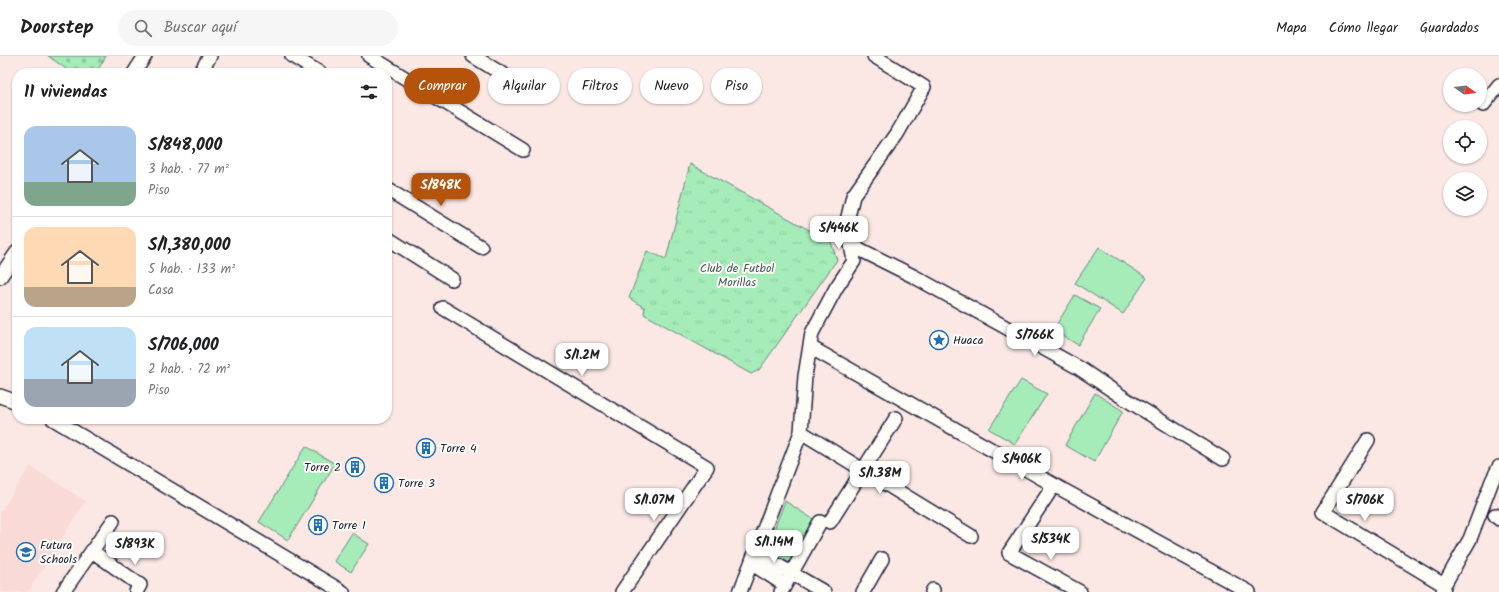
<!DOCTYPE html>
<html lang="es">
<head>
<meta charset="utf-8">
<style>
  body { margin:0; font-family:Kalam,sans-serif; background:#f6f6f6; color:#202124; height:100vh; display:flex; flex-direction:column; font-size:15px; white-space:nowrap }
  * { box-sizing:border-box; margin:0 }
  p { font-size:13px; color:#757577 }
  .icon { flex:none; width:22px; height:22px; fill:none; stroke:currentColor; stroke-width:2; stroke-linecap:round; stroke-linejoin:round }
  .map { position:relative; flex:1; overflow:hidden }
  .drawer { position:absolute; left:12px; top:12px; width:380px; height:356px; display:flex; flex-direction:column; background:#fff; border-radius:16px; box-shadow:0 1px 3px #0004 }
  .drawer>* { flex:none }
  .top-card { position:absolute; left:404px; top:12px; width:380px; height:36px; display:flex; gap:8px }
  .needle { width:26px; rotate:105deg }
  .buttons { position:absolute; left:1443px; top:12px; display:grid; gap:8px }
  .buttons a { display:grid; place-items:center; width:44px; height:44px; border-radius:50%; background:#fff; box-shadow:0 1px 3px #0004; font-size:20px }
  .price { position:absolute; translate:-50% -34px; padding:0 9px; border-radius:8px; background:#fff; color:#222; font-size:13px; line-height:26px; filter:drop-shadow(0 1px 2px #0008) }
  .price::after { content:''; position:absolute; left:50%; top:24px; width:12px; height:9px; margin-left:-6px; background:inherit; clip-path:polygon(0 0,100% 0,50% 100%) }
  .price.active { background:#b45309; color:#fff }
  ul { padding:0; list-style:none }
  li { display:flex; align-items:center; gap:12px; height:100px; padding:0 12px }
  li+li { border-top:1px solid #e0e0e0 }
  li span { display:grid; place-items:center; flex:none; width:112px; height:80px; border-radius:12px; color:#555 }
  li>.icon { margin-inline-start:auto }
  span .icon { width:48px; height:48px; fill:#fffc; stroke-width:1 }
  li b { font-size:17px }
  h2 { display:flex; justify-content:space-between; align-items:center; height:48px; padding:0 12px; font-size:17px }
  .tag { padding:0 14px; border-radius:18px; background:#fff; box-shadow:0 1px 3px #0004; font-size:14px; line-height:36px }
  .tag.active { background:#b45309; color:#fff }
  header { display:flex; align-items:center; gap:24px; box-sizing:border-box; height:56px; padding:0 20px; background:#fff; border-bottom:1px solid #e0e0e0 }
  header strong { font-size:19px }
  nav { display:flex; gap:22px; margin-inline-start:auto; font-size:14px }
  .search { width:280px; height:36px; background:#f6f6f6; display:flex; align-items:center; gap:10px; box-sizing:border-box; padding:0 14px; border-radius:22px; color:#757577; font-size:15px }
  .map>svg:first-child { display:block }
  .built { fill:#f9dad6 }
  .green { fill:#a5ecb9; stroke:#64877a }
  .cemetery { fill:url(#cemetery-stones); stroke:#64877a }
  .park { fill:url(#park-tufts); stroke:#64877a }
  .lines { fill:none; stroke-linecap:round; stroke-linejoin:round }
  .minor-casing { stroke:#22223b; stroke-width:16 }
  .minor { stroke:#fdfcf7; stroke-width:13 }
  .labels { text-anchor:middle; stroke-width:4; stroke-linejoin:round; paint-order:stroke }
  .park-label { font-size:12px; fill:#495f61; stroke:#fdfcf7 }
  .poi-label { font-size:12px; fill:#22223b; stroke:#fdfcf7; text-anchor:start }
</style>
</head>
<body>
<header>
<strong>Doorstep</strong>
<div class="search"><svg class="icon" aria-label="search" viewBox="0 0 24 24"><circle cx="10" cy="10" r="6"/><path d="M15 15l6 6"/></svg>Buscar aquí</div>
<nav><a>Mapa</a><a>Cómo llegar</a><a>Guardados</a></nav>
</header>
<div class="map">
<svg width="1499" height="536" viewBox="0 0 1499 536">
  <defs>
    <pattern id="cemetery-stones" width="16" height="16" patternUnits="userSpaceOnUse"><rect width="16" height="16" fill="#a5ecb9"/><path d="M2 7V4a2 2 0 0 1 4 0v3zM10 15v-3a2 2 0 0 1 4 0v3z" fill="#8ecaa0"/></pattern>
    <pattern id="park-tufts" width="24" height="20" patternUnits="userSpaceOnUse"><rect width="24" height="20" fill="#a5ecb9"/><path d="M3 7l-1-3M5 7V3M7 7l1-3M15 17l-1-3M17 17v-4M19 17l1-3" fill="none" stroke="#8ecaa0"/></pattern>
  </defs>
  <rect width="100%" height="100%" fill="#fbe8e4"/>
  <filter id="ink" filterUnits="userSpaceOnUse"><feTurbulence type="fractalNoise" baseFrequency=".025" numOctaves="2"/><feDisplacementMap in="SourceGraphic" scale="8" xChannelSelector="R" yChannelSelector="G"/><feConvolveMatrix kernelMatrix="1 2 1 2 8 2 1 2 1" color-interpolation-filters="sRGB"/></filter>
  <g filter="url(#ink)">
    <path class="built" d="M30,410l56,35 -58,91h-28v-79z"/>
    <path class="green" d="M1099,191l48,31 -24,36 -48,-31z
      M1075,239l25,14 -22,36 -25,-15z
      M1021,324l26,14 -32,50 -26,-15z
      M1095,337l28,18 -29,51 -29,-17z
      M306,390l29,18 -47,76 -29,-18z
      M785,445l31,20 -25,44 -17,-10 -4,-15z
      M352,477l17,11 -18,28 -17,-11z"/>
    <path class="cemetery" d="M48,0h58l-10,17h-24z"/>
    <path class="park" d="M690,108l141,78 6,18 -78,110 -8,4 -107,-60 1,-6 -16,-10 18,-47 19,8z"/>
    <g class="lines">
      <defs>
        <path id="minor" d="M292,0l28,17
          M369,0l154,94
          M473,0l57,35
          M134,17l11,-17
          M200,17l10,-17
          M1483,49l16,-20
          M387,133l94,58
          M387,182l65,41
          M851,189l64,32 164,91 48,32 96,59
          M0,221l17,-25
          M443,252l264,159 -85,125
          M810,291l244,138 195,107
          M0,340l17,6
          M53,363l290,173
          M801,376l170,104
          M1368,384l-45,72 121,73
          M1054,429l-45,68 71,39
          M1495,459l4,4
          M830,466l66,-104
          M92,495l48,34 -4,7
          M755,496l69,40
          M751,507l34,22
          M63,536l50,-71
          M740,536l61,-160 4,-56 7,-43 24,-45 18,-27 -3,-16 -5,-20 7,-29 44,-62 27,-47 -50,-31
          M781,536l39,-70
          M863,536l19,-33
          M932,536l1,-2
          M1443,536l1,-7 26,-46 22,-58 7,-14"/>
      </defs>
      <use href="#minor" class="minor-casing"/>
      <use href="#minor" class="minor"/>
    </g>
  </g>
  <defs>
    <symbol id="sight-ring" viewBox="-11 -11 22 22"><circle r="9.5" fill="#fdfcf7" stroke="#1f6fb2" stroke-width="1.5"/><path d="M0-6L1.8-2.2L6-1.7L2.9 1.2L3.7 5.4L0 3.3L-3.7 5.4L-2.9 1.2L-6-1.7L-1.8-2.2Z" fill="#1f6fb2"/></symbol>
    <symbol id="building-ring" viewBox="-11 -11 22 22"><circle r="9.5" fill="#fdfcf7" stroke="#1f6fb2" stroke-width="1.5"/><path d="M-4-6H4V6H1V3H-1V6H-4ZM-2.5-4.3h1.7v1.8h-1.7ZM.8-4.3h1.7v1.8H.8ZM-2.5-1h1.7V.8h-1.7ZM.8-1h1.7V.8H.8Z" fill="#1f6fb2"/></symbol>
    <symbol id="school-ring" viewBox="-11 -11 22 22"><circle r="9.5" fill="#fdfcf7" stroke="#1f6fb2" stroke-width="1.5"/><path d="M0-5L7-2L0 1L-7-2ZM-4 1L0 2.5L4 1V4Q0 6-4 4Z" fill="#1f6fb2"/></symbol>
  </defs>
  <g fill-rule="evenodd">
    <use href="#sight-ring" x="928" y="273" width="22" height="22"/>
    <use href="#building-ring" x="415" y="381" width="22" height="22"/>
    <use href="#building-ring" x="344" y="400" width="22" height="22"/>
    <use href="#building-ring" x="373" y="416" width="22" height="22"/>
    <use href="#building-ring" x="307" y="458" width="22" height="22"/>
    <use href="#school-ring" x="15" y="485" width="22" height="22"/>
  </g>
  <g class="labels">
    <g class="park-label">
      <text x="737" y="216">Club de Futbol<tspan x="737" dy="14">Morillas</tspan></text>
    </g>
    <g class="poi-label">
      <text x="953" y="288">Huaca</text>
      <text x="440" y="396">Torre 4</text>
      <text x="341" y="415" text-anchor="end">Torre 2</text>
      <text x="398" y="431">Torre 3</text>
      <text x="332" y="473">Torre 1</text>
      <text x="40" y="493">Futura<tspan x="40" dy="14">Schools</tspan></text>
    </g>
  </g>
</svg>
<div class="buttons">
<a><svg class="needle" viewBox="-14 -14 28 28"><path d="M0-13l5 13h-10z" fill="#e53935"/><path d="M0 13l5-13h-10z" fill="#757577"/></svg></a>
<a><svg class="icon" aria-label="locate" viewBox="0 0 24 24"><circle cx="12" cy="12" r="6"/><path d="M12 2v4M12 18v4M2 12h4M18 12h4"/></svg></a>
<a><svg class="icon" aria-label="layers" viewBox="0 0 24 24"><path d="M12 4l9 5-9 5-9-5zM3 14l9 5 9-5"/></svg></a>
</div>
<b class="price active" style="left:441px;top:151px">S/848K</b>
<b class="price" style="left:839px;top:194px">S/446K</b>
<b class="price" style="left:1035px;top:301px">S/766K</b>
<b class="price" style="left:582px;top:321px">S/1.2M</b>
<b class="price" style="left:1022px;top:425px">S/406K</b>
<b class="price" style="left:880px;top:439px">S/1.38M</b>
<b class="price" style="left:654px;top:466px">S/1.07M</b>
<b class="price" style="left:1365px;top:466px">S/706K</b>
<b class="price" style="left:1051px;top:505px">S/534K</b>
<b class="price" style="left:774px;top:508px">S/1.14M</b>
<b class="price" style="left:135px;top:510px">S/893K</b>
<div class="top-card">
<a class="tag active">Comprar</a>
<a class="tag">Alquilar</a>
<a class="tag">Filtros</a>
<a class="tag">Nuevo</a>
<a class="tag">Piso</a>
</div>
<section class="drawer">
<h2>11 viviendas<svg class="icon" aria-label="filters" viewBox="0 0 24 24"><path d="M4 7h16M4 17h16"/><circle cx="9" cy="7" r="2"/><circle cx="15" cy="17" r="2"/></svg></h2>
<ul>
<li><span style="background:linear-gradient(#a9c7e8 70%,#7fa58c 0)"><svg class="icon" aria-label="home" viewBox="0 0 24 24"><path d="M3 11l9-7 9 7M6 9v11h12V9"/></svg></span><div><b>S/848,000</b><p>3 hab. · 77 m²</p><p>Piso</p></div></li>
<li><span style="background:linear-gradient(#ffd9b3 75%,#b9a48a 0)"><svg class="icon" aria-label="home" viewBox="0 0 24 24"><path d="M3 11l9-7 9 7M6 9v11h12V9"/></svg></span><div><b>S/1,380,000</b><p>5 hab. · 133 m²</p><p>Casa</p></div></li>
<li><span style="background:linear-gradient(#bfe0f5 65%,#9aa5b1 0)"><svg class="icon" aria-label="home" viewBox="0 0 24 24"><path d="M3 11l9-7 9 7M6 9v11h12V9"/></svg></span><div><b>S/706,000</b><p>2 hab. · 72 m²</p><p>Piso</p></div></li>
</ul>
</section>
</div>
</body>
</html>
